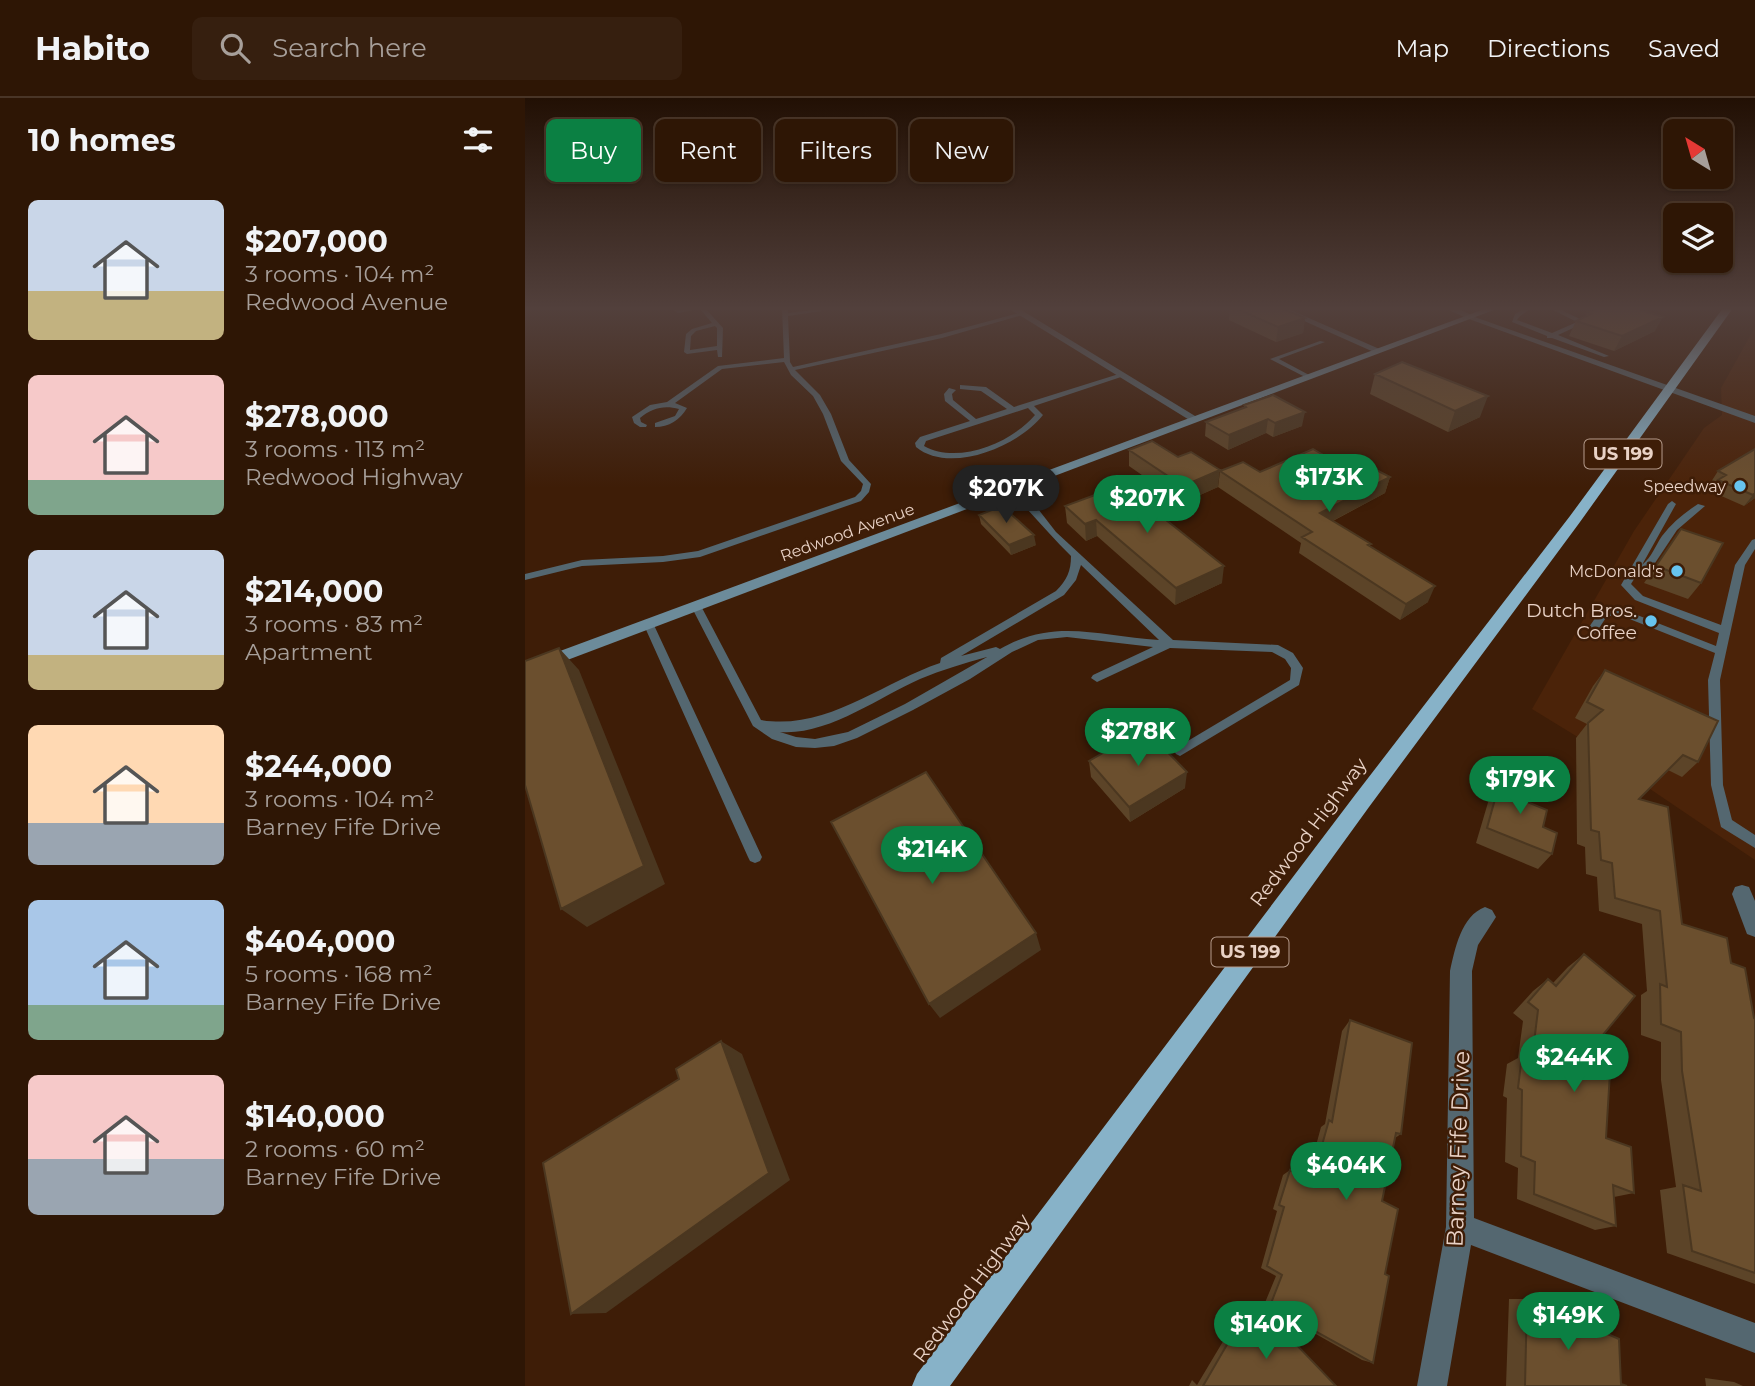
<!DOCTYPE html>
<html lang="en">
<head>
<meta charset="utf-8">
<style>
  body { margin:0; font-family:Montserrat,sans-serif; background:#361f0f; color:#f1f3f6; height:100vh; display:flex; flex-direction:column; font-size:26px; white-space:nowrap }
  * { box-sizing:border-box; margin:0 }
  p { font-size:23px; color:#a79f9a }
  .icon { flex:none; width:38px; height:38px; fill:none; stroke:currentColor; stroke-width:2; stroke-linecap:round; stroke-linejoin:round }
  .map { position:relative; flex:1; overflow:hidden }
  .panel { display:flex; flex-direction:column; background:#2e1605; width:525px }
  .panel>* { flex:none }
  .banner { position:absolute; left:21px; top:21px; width:665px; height:63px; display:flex; gap:14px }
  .needle { width:46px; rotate:323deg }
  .tools { position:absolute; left:1138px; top:21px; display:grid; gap:14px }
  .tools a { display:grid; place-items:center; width:70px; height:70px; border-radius:10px; background:#2e1605; box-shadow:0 2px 5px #0004,0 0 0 2px #493527; font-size:35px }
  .price { position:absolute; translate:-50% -60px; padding:0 16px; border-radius:24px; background:#0b8043; color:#fff; font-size:23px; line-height:46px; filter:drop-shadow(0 2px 4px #0008) }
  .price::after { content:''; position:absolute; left:50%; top:42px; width:21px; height:16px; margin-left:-10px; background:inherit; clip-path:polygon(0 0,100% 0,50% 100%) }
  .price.active { background:#222; color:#fff }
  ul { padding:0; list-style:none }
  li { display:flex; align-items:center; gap:21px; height:175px; padding:0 28px }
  li span { display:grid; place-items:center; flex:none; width:196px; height:140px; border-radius:10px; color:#555 }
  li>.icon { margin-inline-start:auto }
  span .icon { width:84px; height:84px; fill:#fffc; stroke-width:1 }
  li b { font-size:30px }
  h2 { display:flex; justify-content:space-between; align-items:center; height:84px; padding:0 28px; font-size:30px }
  .tag { padding:0 24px; border-radius:10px; background:#2e1605; box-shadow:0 2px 5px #0004,0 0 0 2px #493527; font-size:24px; line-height:63px }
  .tag.active { background:#0b8043; color:#fff }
  header { display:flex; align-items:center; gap:42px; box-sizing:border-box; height:98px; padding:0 35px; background:#2e1605; border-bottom:2px solid #493527 }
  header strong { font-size:33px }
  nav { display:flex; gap:38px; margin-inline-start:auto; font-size:24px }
  .search { width:490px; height:63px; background:#361f0f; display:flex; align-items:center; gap:18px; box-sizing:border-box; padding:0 24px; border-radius:10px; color:#a79f9a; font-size:26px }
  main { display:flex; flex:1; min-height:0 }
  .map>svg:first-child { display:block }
  .built { fill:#4b2309 }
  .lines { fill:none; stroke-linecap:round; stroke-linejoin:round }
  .service { fill:#546770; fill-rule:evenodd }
  .minor { fill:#546770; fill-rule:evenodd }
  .tertiary { fill:#546770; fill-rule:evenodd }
  .secondary { fill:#6c8b9a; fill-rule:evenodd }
  .trunk { fill:#87b2c8; fill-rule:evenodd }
  .wall { fill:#5c4428 }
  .shaded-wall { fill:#4b3720 }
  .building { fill:#6b4f2e; stroke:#4b3720; stroke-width:2 }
  .poi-dot { fill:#67c4ef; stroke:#3e1d07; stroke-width:2.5 }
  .labels { text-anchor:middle; stroke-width:5; stroke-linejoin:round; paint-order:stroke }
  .far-poi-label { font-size:16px; fill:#e9d2c6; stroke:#3e1d07; text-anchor:end }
  .far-street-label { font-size:16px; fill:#e9d2c6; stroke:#3e1d07 }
  .shield { fill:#3e1d07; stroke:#b69c8d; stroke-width:2 }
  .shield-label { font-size:18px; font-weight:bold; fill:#e9d2c6 }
  .poi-label { font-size:19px; fill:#e9d2c6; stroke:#3e1d07; text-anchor:end }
  .street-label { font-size:19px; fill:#e9d2c6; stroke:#3e1d07 }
  .near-street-label { font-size:23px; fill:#e9d2c6; stroke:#3e1d07 }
</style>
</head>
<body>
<header>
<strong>Habito</strong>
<div class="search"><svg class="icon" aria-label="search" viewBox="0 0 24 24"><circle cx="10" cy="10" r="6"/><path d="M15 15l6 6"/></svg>Search here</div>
<nav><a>Map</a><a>Directions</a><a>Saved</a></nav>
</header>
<main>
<section class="panel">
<h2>10 homes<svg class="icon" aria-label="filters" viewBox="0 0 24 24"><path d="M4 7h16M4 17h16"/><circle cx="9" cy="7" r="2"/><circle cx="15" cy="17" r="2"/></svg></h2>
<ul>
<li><span style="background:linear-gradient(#c9d6e8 65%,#c2b280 0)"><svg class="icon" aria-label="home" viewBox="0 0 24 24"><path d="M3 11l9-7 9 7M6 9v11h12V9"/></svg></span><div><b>$207,000</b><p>3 rooms · 104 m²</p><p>Redwood Avenue</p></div></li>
<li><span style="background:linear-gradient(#f6c9c9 75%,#7fa58c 0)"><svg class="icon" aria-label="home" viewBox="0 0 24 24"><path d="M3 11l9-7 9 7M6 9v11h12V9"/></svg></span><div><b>$278,000</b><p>3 rooms · 113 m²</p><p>Redwood Highway</p></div></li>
<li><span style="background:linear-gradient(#c9d6e8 75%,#c2b280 0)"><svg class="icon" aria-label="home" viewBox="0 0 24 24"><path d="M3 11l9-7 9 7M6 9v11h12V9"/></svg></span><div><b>$214,000</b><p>3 rooms · 83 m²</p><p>Apartment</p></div></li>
<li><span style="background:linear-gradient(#ffd9b3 70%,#9aa5b1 0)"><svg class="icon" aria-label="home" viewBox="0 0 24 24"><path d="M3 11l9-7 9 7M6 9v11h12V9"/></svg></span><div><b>$244,000</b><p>3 rooms · 104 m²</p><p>Barney Fife Drive</p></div></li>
<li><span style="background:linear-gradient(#a9c7e8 75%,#7fa58c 0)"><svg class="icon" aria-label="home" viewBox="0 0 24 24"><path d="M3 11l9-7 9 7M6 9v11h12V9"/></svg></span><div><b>$404,000</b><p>5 rooms · 168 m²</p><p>Barney Fife Drive</p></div></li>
<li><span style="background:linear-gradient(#f6c9c9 60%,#9aa5b1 0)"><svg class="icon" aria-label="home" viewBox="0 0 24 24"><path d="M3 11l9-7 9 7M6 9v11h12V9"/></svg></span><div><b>$140,000</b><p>2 rooms · 60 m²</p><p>Barney Fife Drive</p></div></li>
</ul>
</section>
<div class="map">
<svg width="1230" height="1288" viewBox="0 0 1230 1288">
  <rect width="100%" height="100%" fill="#3e1d07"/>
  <path class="built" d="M1230,229v533l-164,-111 3,-2 -62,-38 102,-178 70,-103 18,-13 -1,-27z"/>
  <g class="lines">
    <path class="service" d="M174,210h6l18,20 -1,29h-4l-1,-7 -30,4 -3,-2 2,-18 6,-5 20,-6zM190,228l2,2v18l-27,4 1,-14 5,-5z
      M257,210h6v5l31,-4 3,2 -34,5 2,46 3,5 148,-33 82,-22 3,2 -84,24 -147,32 25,25 11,19 18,46 22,24 -2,8 -8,9 -161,56 -37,5 -81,4 -57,14v-6l57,-14 81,-4 35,-5 157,-54 6,-6 2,-7 -22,-23 -18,-47 -10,-18 -22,-21 -7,-13 -62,7 -47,34 12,5c-7,12 -18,19 -32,19v-4l20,-7 4,-7c-15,-4 -27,-1 -39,9l1,4 6,3 -1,2h-6l-6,-4 -2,-6 18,-12 17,-3 51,-36 66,-8z
      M1000,210h7l-12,8 -3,4 35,13 25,-11 -28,-14h8l27,13v2l-26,12 51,21 -5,1 -52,-19h-5v-2l-35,-14 3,-8z
      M795,243l5,1 -46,17 32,17v2h-4l-37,-19z
      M597,275l3,2 -1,1 -90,30 9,9c-24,31 -93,60 -127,32l-1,-4 5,-6 50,-16 -25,-20 -1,-7 5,-6 7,2 -4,4 1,6 23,19 31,-10 -26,-18 -21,-2v-4l26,2 28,20zM503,310l7,7c-24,28 -77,50 -111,31l2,-5z
      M486,387l24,20 21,27 117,108 105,5 15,8 10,15 -4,17 -119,71 -4,-2 -2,-3 2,-3 114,-68 1,-12 -6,-9 -13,-7 -102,-4 -73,34 -6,-4 2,-3 60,-28 -86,-10 -29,3 -26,12 -42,27 -57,31 -56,28 -23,8 -19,2 -19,-1 -24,-8 -19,-13 -62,-120 1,-2 4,-1 5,3 60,114c65,11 120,-37 179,-57l1,-5 115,-67c11,-11 15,-20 15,-35 -22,-21 -40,-45 -63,-66l-1,-2zM556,467l78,75c-59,-3 -103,-23 -159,9l-4,-2 -35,9 103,-61 12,-15zM462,559l-82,47 -57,28 -33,7 -19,-2 -16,-5c47,4 99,-35 140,-53 22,-9 44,-16 67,-22z
      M1147,403l4,3 -34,61c10,-8 13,-19 20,-29 10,-13 22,-23 36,-32l7,2 -28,24 -22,33 -19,13 -5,8 12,12 78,29 14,-60 17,-25 3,-1v10l-10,16 -25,115 3,105 9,35 23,15v13l-34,-21 -10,-42 -3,-105 7,-27 -93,-37h-15l-11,17 -4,1 -5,-4 13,-19h27l89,35 3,-13 -84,-33 -14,-15 47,-81z
      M123,521l5,4 109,234 -2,4 -5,2 -5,-2 -2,-4 -105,-234z"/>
    <path class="minor" d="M151,210h29l-27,5 -4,-3z
      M483,210h10l182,111 -9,2z
      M750,210h11l98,43 -8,2z
      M919,210h12l20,9 -7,2z
      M1217,787l7,2 6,14v36l-8,-3 -15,-40 3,-7z
      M960,809l7,3 4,7 -18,28 -6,26 2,247 281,105v30l-284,-108 -24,141h-30l29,-159 4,-256c5,-22 11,-55 35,-64z"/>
    <path class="tertiary" d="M944,217l286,101v7l-286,-104z"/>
    <path class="secondary" d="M962,210h12l-974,368v-12z"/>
    <path class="trunk" d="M1198,210h10l-153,214 -211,285 -419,579h-38l5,-12 438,-579 215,-279z"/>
  </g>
  <path class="wall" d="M705,210h51l24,10 -2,15 -27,9 -47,-22z
    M1066,210h44l20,23 -41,20 -45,-15 7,-15 9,-4 2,-4 9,-4z
    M850,276l105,43 -32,15 -78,-38z
    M719,307l58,21 -29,11 -7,-4 -38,17 -23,-14 1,-14 38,-15z
    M1230,351v49l-11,8 -34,-15 5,-7 -4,-2 7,-11z
    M604,352l89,37 -36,16 -53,-37z
    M695,373l40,1 91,-1 39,6 -5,16 -52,28 38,23 -1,2 58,56 -28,18 -101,-67 2,-10 -83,-56z
    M597,387l100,98 -47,22 -78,-69 -11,5 -19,-18 -2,-17z
    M454,417l57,30 -25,10 -30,-31z
    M1156,431l20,54 -13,16 -44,-16z
    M1080,572l93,92 -16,15 -14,-7 -29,29 43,125 49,39 23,55 1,1v265l-88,-31 -7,-63 16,-3 -15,-107v-38l-20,-7v-40l6,-4 -5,-67 -43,-13 -2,-34 -11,-3 -1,-27 -8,-3 -1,-106 11,-14 -12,-6 18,-32z
    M564,663l96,27 -55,34 -39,-45z
    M977,676l25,28 16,25 9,27 -14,15 -62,-26 16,-54z
    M1059,856l8,94 14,90 28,55 -20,4 2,29 -21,4 -78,-31 1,-31 -13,-6 2,-64 -4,-2 4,-32 11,-6 5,-37 -10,-8 20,-22 15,-12 5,4 15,-16z
    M825,922l51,114 -6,4 -13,63 3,73 -12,89 -11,-3 -98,-55 12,-29 -15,-8 16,-57 -4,-2 10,-34 7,-5 17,9 14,-52 4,-3 17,-93z
    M984,1201h18l94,85 6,2h-121z
    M735,1214l6,1 70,73h-147l3,-6 5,5 34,-57 5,1 8,9z
    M1180,1280l29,4 9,4h-37z"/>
  <path class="shaded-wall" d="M1138,219l-8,14 -41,20 8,-15z
    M780,220l-2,15 -27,9 2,-15z
    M963,298l-8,21 -32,15 7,-21z
    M780,314l-3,14 -29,11 2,-14z
    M743,321l-2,14 -38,17 1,-15z
    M695,372l-2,17 -36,16 1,-17z
    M865,379l-5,16 -68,36 3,-16z
    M1230,395v5l-11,8 9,-11z
    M571,422l1,16 -11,5 -1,-17z
    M509,437l2,10 -25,10 -2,-10z
    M699,468l-2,17 -47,22 1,-17z
    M910,488l-7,16 -28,18 6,-16z
    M34,550l20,22 86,214 -78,43 -26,-18z
    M662,674l-2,16 -55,34 -1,-15z
    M511,835l5,17 -101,68 -11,-14z
    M196,943l21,13 48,126 -184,133 -35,1z"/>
  <path class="building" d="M710,210h46l24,10 -27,9z
    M1074,210h36l28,9 -41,19 -46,-15 15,-7 -4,-1z
    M877,264l86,34 -33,15 -80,-37z
    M748,297l32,17 -30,11 -7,-4 -39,16 -23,-13 40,-15 -2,-2z
    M627,343l26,16 13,-5 29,18 -37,16 -54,-36z
    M788,351l38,22 14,-7 25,13 -70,36 51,31 -3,1 67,41 -29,18 -104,-67 10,-5 -92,-61 23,-9 17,10z
    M1230,351v44l-2,2 -35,-15 8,-5 -8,-4z
    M597,387l102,81 -48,22 -80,-68 -11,4 -20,-18z
    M477,408l32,29 -25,10 -30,-30z
    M1156,431l42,14 -22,40 -45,-17z
    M34,550l85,218 -83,43 -36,-124v-124z
    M1080,572l113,51 -20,41 -15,-7 -44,44 29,8 14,117 45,14 4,25 14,5 9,50 1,1v254l-63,-22 -9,-66 18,6 -19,-120 -1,-39 -20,-8 -1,-40 7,3 -7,-76 -45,-13 -3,-35 -11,-3 -2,-28 -8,-2 -3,-107 15,-13 -16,-8z
    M620,631l42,43 -58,35 -40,-46z
    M401,674l110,161 -107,71 -98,-182z
    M977,676l29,11 -4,17 20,8 -4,17 14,6 -5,21 -65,-26z
    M1059,856l51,42 -43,52 19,8 -5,82 25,9 3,46 -21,-8 3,41 -82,-32 1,-32 -14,-6 1,-66 -4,-2 4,-33 10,4 6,-49 -10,-8 20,-23 8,7z
    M825,922l62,23 -11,91 -5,-1 -14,68 16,8 -13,65 4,2 -16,87 -103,-57 12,-31 -15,-9 17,-59 -5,-2 11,-35 22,11 17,-61 3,2z
    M196,943l48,132 -198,141 -28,-151 136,-84 -3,-10z
    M1002,1201l92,40 2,45 6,2h-102z
    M741,1215l70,73h-133l33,-57 12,14z"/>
  <linearGradient id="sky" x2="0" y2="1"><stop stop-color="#221004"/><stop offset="0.54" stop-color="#52403c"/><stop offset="1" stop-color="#52403c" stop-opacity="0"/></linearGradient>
  <rect width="1230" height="390" fill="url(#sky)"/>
  <g class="poi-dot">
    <circle cx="1215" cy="388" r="7"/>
    <circle cx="1152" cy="473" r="7"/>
    <circle cx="1126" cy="523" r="7"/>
  </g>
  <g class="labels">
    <g class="far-poi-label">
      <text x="1201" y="394">Speedway</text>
      <text x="1138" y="479">McDonald's</text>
    </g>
    <g class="far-street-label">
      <text transform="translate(322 434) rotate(-20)" y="6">Redwood Avenue</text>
    </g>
    <g class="shield">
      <rect x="1059.5" y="341.5" width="77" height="29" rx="5"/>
      <rect x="686.5" y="839.5" width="77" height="29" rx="5"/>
    </g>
    <g class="shield-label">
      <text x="1098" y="362">US 199</text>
      <text x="725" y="860">US 199</text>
    </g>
    <g class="poi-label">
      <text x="1112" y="519">Dutch Bros.<tspan x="1112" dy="22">Coffee</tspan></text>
    </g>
    <g class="street-label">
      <text transform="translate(783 734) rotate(-53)" y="7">Redwood Highway</text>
      <text transform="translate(446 1190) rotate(-53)" y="7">Redwood Highway</text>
    </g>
    <g class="near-street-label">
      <text transform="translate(933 1051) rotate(-88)" y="8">Barney Fife Drive</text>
    </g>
  </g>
</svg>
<div class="tools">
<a><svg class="needle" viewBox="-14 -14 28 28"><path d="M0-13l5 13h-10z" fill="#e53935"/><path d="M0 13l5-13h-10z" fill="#a79f9a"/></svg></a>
<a><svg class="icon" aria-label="layers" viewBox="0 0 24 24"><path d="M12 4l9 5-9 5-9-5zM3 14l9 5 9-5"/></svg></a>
</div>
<b class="price" style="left:804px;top:416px">$173K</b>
<b class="price active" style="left:481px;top:427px">$207K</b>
<b class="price" style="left:622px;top:437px">$207K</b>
<b class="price" style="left:613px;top:670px">$278K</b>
<b class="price" style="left:995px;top:718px">$179K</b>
<b class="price" style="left:407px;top:788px">$214K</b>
<b class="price" style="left:1049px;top:996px">$244K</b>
<b class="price" style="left:821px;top:1104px">$404K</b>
<b class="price" style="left:1043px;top:1254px">$149K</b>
<b class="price" style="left:741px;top:1263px">$140K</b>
<div class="banner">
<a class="tag active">Buy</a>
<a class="tag">Rent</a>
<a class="tag">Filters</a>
<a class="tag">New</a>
</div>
</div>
</main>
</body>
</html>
